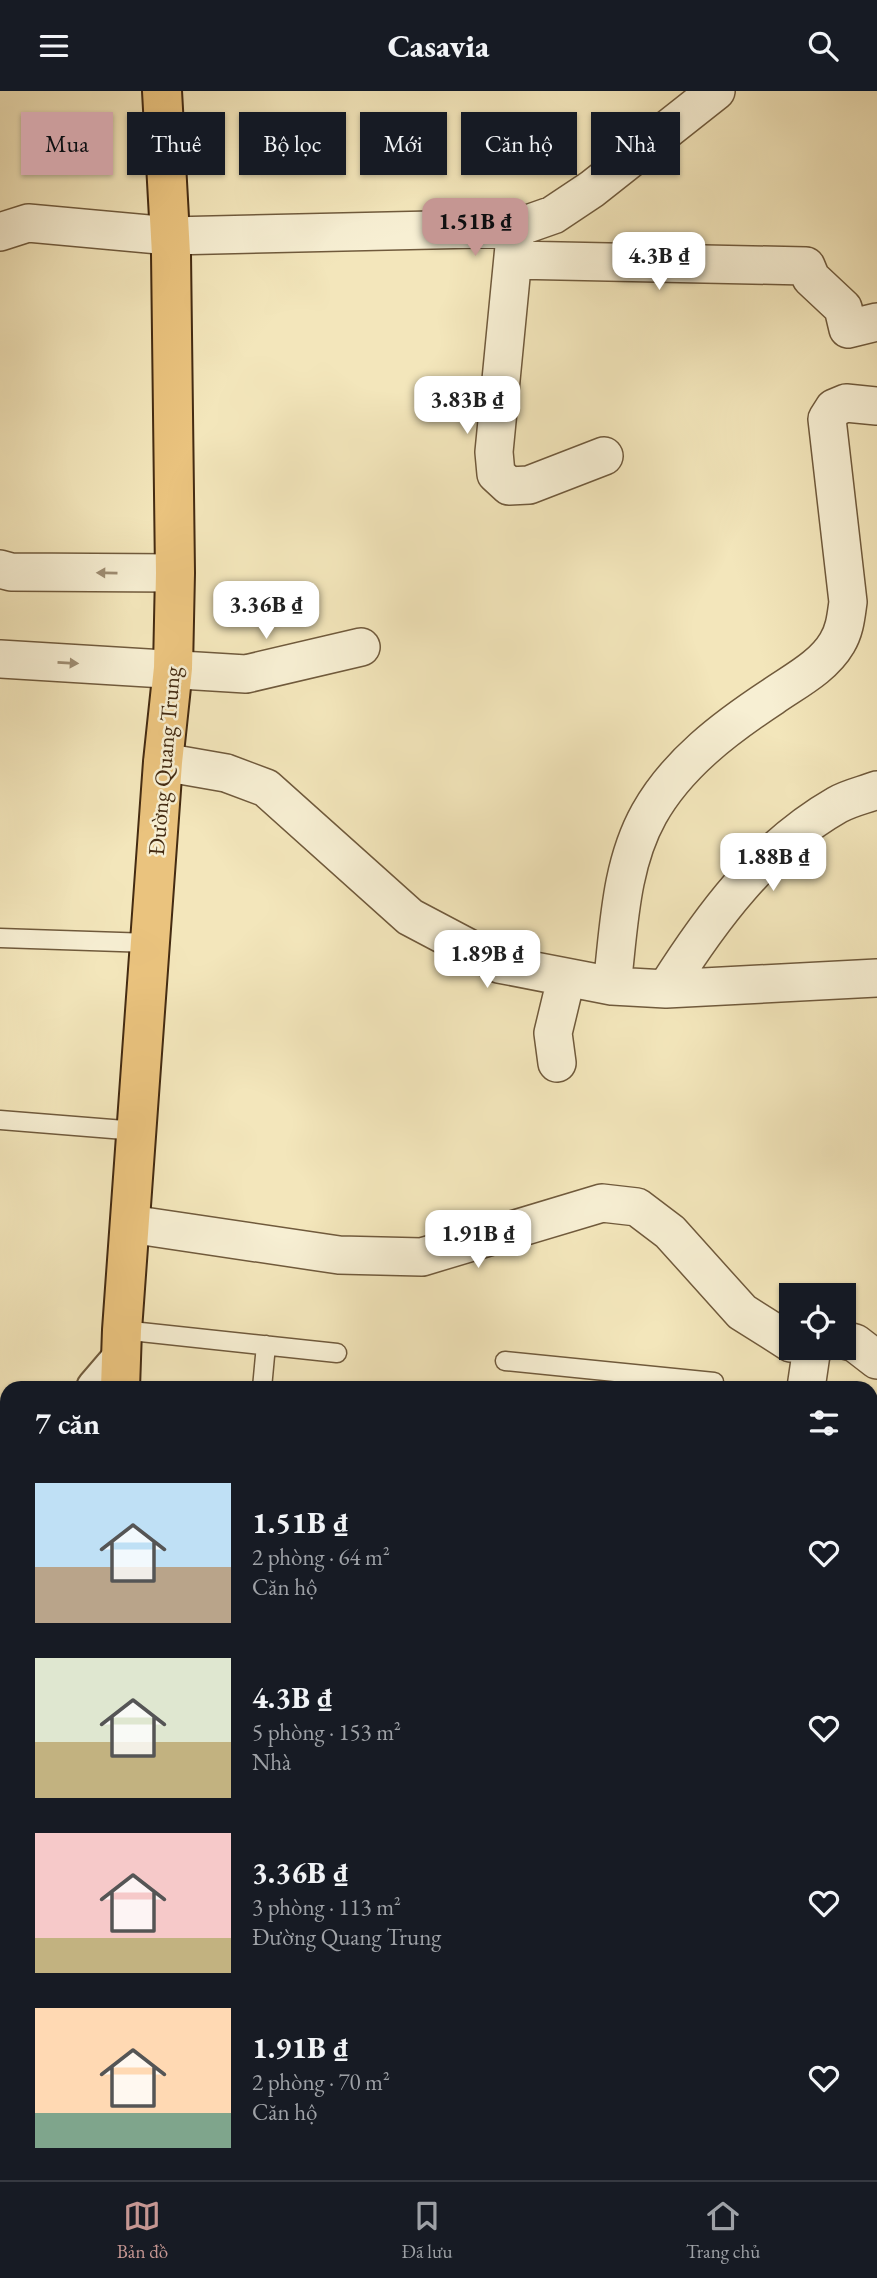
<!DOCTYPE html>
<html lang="vi">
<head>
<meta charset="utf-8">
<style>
  body { margin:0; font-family:"EB Garamond",serif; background:#242831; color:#f1f3f6; height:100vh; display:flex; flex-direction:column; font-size:26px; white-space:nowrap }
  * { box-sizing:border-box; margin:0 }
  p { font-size:23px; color:#9ea1a6 }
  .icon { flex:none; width:38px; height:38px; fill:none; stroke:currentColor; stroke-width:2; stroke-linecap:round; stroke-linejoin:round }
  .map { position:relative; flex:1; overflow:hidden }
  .sheet { position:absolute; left:0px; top:1290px; width:878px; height:800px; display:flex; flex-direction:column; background:#171b24; border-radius:21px 21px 0 0; box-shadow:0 2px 5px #0004 }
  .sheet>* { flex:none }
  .top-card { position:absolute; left:21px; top:21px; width:836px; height:63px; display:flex; gap:14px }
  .fabs { position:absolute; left:779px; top:1192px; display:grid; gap:14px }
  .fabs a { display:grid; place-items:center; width:77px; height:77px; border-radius:0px; background:#171b24; box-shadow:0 2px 5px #0004; font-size:35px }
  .price { position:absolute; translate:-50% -60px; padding:0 16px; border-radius:14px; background:#fff; color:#222; font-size:23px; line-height:46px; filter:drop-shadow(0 2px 4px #0008) }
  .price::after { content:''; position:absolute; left:50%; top:42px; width:21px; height:16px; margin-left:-10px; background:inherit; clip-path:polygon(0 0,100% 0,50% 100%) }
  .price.on { background:#c59692; color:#111 }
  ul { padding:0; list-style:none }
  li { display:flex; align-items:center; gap:21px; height:175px; padding:0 35px }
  li span { display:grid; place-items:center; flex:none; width:196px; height:140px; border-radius:0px; color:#555 }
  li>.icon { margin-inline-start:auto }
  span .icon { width:84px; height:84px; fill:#fffc; stroke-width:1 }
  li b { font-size:30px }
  h2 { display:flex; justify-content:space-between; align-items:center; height:84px; padding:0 35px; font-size:30px }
  .tag { padding:0 24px; border-radius:0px; background:#171b24; box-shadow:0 2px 5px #0004; font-size:24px; line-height:63px }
  .tag.on { background:#c59692; color:#111 }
  header { display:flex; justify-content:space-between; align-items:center; height:91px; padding:0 35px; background:#171b24; font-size:32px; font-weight:800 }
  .tab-bar { display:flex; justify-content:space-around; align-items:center; height:98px; border-top:2px solid #363941; background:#171b24; font-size:19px; color:#9ea1a6 }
  .tab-bar a { display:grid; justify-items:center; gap:4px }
  .tab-bar .on { color:#c59692 }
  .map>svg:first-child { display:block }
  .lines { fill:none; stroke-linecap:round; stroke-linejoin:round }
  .service-casing { stroke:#705a3c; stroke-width:21 }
  .minor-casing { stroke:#705a3c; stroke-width:40 }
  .tertiary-casing { stroke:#705a3c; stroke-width:42 }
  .primary-casing { stroke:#442b12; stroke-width:42 }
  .service { stroke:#f7efd3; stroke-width:18 }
  .minor { stroke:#f7efd3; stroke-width:37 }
  .tertiary { stroke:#f7efd3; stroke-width:38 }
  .primary { stroke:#eac37e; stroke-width:38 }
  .oneway { fill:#9e8d72 }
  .labels { text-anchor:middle; stroke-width:5; stroke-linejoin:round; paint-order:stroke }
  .street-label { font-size:23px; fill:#442b12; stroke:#f7efd3 }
</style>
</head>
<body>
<header><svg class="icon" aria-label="menu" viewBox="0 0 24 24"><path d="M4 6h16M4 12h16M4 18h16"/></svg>Casavia<svg class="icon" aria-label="search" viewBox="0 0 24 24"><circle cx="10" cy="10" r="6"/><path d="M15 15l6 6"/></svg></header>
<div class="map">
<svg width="877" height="2089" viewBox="0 0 877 2089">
  <rect width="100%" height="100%" fill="#f3e6bb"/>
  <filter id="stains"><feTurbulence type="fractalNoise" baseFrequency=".00286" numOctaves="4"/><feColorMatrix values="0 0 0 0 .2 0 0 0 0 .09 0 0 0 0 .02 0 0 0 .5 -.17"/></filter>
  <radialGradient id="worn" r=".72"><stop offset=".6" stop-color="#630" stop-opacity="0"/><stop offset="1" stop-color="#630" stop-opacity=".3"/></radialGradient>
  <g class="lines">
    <defs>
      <path id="service" d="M0,847l150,5
        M0,1029l137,11
        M122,1239l215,23
        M505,1270l209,21
        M262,1297l4,-43
        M0,1684h7
        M488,2082l10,3 28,-3"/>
      <path id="minor" d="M0,141l28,-9 142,13 346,-8 37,-13 39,-26 124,-98
        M515,145l-21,216 2,22 13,12 20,-1 75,-29
        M513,169l293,6 5,12 32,30 5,21 29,-7
        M0,478l11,3 164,1
        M0,568l246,15 115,-27
        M163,671l63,11 40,15 144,129 89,47 113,22 54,3 211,-11
        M612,895c7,-58 8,-120 37,-172 28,-50 76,-86 123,-117 23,-16 51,-30 65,-54 8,-13 9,-27 11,-41l-21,-183 7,-11 12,-5 31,3
        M666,898c45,-71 96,-141 171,-184 12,-7 27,-10 40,-15
        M557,972l-4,-30 13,-54
        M130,1133l209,31 83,2 180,-54 35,4 33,25 72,80 49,31
        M844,1249l11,3 22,17
        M806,1297l5,-34 4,-7
        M696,2082l11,7
        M764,2089v-7"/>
      <path id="tertiary" d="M96,1297l24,-28
        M0,1372l7,-3
        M0,1406l7,9
        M872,1603l5,2"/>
      <path id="primary" d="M120,1297l2,-58 41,-568 10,-94 2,-95 -4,-319 -9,-163
        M103,2089v-7"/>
    </defs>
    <use href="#service" class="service-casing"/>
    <use href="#minor" class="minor-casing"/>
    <use href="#tertiary" class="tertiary-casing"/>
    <use href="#primary" class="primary-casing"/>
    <use href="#service" class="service"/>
    <use href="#minor" class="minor"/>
    <use href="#tertiary" class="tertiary"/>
    <use href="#primary" class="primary"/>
  </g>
  <defs><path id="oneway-solid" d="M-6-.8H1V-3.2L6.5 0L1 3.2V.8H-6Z" transform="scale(1.75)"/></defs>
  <g class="oneway">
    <use href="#oneway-solid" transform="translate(107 482) rotate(-179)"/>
    <use href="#oneway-solid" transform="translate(68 572) rotate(3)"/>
  </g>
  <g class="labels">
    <g class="street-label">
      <text transform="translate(164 670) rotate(-85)" y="8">Đường Quang Trung</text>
    </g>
  </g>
  <rect width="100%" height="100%" filter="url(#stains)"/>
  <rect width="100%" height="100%" fill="url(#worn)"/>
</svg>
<div class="fabs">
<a><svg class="icon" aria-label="locate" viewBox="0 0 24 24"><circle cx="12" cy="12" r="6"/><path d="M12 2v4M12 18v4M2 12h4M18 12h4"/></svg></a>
</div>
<b class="price on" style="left:475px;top:167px">1.51B ₫</b>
<b class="price" style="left:659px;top:201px">4.3B ₫</b>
<b class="price" style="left:467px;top:345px">3.83B ₫</b>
<b class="price" style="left:266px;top:550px">3.36B ₫</b>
<b class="price" style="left:773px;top:802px">1.88B ₫</b>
<b class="price" style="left:487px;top:899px">1.89B ₫</b>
<b class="price" style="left:478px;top:1179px">1.91B ₫</b>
<div class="top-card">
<a class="tag on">Mua</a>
<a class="tag">Thuê</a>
<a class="tag">Bộ lọc</a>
<a class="tag">Mới</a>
<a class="tag">Căn hộ</a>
<a class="tag">Nhà</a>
</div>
<section class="sheet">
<h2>7 căn<svg class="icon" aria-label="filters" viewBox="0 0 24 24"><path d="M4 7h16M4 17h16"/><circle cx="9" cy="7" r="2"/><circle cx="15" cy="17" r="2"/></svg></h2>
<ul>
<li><span style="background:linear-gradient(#bfe0f5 60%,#b9a48a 0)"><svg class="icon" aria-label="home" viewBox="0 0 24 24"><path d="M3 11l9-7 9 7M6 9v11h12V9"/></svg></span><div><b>1.51B ₫</b><p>2 phòng · 64 m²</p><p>Căn hộ</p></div><svg class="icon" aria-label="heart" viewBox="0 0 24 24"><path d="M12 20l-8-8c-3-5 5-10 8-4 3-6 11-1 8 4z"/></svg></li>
<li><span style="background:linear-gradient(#dfe7d0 60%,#c2b280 0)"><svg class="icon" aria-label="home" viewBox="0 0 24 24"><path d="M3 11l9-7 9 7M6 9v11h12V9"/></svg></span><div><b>4.3B ₫</b><p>5 phòng · 153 m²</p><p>Nhà</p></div><svg class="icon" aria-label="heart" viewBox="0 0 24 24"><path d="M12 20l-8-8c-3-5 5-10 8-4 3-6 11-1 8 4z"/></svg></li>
<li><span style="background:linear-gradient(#f6c9c9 75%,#c2b280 0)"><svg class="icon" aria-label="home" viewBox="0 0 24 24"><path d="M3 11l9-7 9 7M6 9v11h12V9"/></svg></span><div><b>3.36B ₫</b><p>3 phòng · 113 m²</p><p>Đường Quang Trung</p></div><svg class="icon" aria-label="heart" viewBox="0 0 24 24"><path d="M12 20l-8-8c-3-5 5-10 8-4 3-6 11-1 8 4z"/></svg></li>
<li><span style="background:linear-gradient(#ffd9b3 75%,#7fa58c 0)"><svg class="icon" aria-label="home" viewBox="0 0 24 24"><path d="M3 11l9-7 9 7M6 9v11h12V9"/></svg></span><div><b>1.91B ₫</b><p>2 phòng · 70 m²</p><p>Căn hộ</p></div><svg class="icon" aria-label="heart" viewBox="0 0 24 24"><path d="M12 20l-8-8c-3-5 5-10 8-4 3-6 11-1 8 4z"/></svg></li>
</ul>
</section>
</div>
<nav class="tab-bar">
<a class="on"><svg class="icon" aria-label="map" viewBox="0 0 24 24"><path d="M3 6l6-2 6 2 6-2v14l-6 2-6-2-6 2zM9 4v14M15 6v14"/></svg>Bản đồ</a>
<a><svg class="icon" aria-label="saved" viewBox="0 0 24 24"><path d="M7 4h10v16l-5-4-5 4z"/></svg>Đã lưu</a>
<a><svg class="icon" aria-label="home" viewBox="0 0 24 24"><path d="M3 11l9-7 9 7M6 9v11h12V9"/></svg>Trang chủ</a>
</nav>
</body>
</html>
